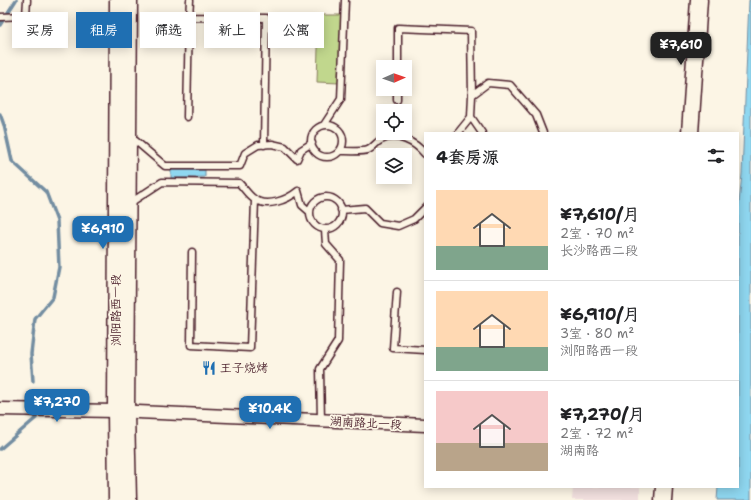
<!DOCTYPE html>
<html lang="zh">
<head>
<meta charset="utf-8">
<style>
  body { margin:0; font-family:"Shantell Sans","LXGW WenKai TC",sans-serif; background:#f6f6f6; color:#202124; height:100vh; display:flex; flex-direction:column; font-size:15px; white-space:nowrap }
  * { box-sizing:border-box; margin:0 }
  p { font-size:13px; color:#757577 }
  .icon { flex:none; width:22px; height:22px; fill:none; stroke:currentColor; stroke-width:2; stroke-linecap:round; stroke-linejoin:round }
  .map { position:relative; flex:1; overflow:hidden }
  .panel { position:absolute; left:424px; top:132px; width:315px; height:356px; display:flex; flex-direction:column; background:#fff; border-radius:0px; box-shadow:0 2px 10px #0003 }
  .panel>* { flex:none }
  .hud { position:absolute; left:12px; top:12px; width:352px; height:36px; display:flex; gap:8px }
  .needle { width:26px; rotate:88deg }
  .controls { position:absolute; left:376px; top:60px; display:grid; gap:8px }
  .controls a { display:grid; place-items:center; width:36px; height:36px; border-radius:0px; background:#fff; box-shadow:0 2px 10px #0003; font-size:20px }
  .price { position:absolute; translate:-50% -34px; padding:0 9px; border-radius:8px; background:#1f6fb2; color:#fff; font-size:13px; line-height:26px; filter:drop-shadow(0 1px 2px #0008) }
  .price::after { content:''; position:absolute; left:50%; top:24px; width:12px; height:9px; margin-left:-6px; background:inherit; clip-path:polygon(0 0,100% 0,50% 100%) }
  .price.on { background:#222; color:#fff }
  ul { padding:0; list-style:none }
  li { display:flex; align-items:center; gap:12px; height:100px; padding:0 12px }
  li+li { border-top:1px solid #e0e0e0 }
  li span { display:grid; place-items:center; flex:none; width:112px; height:80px; border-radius:0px; color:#555 }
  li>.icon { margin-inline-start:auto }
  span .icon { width:48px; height:48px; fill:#fffc; stroke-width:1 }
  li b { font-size:17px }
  h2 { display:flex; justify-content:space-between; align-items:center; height:48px; padding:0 12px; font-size:17px }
  .tag { padding:0 14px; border-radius:0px; background:#fff; box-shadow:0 2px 10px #0003; font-size:14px; line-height:36px }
  .tag.on { background:#1f6fb2; color:#fff }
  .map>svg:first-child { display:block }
  .built { fill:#f1dfde }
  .green { fill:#c1d78d; stroke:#867b5c }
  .water { fill:#8fd7f0; stroke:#738da1 }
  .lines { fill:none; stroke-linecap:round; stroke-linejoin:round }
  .stream { stroke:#738da1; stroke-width:3.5 }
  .service-casing { stroke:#4a1f2b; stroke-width:9 }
  .minor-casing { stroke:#4a1f2b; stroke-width:15 }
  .tertiary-casing { stroke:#4a1f2b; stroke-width:17 }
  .secondary-casing { stroke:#4a1f2b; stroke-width:19 }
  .service { stroke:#fcf5e5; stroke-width:6 }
  .minor { stroke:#fcf5e5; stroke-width:12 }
  .tertiary { stroke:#fcf5e5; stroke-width:14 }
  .secondary { stroke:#fcf5e5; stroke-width:16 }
  .labels { text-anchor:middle; stroke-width:3.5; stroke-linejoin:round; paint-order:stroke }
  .street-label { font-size:12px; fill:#4a1f2b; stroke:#fcf5e5 }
  .poi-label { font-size:12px; fill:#4a1f2b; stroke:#fcf5e5; text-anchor:start }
</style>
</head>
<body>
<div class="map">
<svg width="751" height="500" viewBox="0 0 751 500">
  <rect width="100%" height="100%" fill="#fcf5e5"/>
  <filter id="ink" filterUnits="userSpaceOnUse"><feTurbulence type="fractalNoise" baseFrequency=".025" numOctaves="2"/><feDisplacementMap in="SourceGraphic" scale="8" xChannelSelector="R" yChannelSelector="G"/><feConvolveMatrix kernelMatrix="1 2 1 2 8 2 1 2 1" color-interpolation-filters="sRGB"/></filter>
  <g filter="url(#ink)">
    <path class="built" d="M573,487h67v13h-68z"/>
    <path class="green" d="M319,15h23l-3,68 -22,-1z"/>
    <path class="water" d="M749,0h2v500h-34l1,-13h20v-274l4,-39z
      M171,170h34v7l-34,1z"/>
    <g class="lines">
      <path class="stream" d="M0,25l16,-25
        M0,114l4,11 8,36 34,31 11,29 2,46 -6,30 -18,22 -4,35 2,27
        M0,449l36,-31"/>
      <defs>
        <path id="service" d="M0,17l26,-1 1,-16
          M189,17l1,-17
          M398,67v-39l73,3 1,64 -1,22
          M472,97v-2l16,-12 22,2 26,30 7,18
          M397,100v-11
          M187,117l2,-100 77,1 -2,127
          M311 141a16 16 0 1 1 32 0a16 16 0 1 1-32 0Z
          M324,125l17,-26 4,-99
          M458,133l13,-16 11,16
          M131,137l34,29h75l5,-13 13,-8 14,-1 13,3 12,12 4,-9 11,-7
          M340,151c7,0 23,1 28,-1 5,-2 8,-8 13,-10 16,-8 34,2 44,14
          M310 213a16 16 0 1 1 32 0a16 16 0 1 1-32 0Z
          M130,203l32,-21 77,1c5,5 9,12 15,16 13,9 33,1 44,-8l4,14 8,7
          M341,210l24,-2 15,15 18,3 16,-7 11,-11
          M192,252l-1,93 59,3 5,-148
          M397,292l-4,56 32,2
          M321,421l-1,-52 18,-28 2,-81 -14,-16 -1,-14"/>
        <path id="minor" d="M0,409l115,2 310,14"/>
        <path id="tertiary" d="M116,500l-1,-89 2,-411
          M129,500l-2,-88 3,-412"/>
        <path id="secondary" d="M690,133l9,-133
          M663,500l1,-13"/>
      </defs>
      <use href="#service" class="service-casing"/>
      <use href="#minor" class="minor-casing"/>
      <use href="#tertiary" class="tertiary-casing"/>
      <use href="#secondary" class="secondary-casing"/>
      <use href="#service" class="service"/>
      <use href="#minor" class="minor"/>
      <use href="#tertiary" class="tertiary"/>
      <use href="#secondary" class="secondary"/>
    </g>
  </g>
  <defs>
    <symbol id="restaurant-bare" viewBox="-9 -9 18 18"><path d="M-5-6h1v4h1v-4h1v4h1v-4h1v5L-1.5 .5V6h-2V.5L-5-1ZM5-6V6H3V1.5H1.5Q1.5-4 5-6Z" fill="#1f6fb2" stroke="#fcf5e5" stroke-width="2.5" paint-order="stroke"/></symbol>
  </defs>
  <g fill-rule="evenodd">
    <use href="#restaurant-bare" x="199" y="358" width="20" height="20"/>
  </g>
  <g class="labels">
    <g class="street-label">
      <text transform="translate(116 310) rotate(-90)" y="4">浏阳路西一段</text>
      <text transform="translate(366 423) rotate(3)" y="4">湖南路北一段</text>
    </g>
    <g class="poi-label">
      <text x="220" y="372">王子烧烤</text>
    </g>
  </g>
</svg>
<div class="controls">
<a><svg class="needle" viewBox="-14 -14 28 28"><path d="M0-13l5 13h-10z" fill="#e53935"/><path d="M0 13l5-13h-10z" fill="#757577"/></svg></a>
<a><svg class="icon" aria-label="locate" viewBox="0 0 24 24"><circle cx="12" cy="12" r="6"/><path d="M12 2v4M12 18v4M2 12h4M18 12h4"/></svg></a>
<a><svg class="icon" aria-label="layers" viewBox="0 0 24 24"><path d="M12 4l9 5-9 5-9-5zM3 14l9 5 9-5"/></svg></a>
</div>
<b class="price on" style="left:681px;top:66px">¥7,610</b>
<b class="price" style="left:103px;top:250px">¥6,910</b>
<b class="price" style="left:57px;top:423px">¥7,270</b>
<b class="price" style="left:270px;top:430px">¥10.4K</b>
<div class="hud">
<a class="tag">买房</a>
<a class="tag on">租房</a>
<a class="tag">筛选</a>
<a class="tag">新上</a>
<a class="tag">公寓</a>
</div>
<section class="panel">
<h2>4套房源<svg class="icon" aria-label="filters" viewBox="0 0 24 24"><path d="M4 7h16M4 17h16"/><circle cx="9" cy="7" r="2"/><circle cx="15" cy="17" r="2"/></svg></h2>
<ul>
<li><span style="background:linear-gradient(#ffd9b3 70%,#7fa58c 0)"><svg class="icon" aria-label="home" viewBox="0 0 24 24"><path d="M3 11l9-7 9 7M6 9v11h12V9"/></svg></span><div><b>¥7,610/月</b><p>2室 · 70 m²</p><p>长沙路西二段</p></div></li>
<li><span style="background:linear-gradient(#ffd9b3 70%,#7fa58c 0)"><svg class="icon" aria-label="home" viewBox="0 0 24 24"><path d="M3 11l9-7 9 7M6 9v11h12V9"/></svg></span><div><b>¥6,910/月</b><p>3室 · 80 m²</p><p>浏阳路西一段</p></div></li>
<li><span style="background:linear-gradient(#f6c9c9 65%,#b9a48a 0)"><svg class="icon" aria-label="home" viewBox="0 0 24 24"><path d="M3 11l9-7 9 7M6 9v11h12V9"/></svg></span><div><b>¥7,270/月</b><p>2室 · 72 m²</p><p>湖南路</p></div></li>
</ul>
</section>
</div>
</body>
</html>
